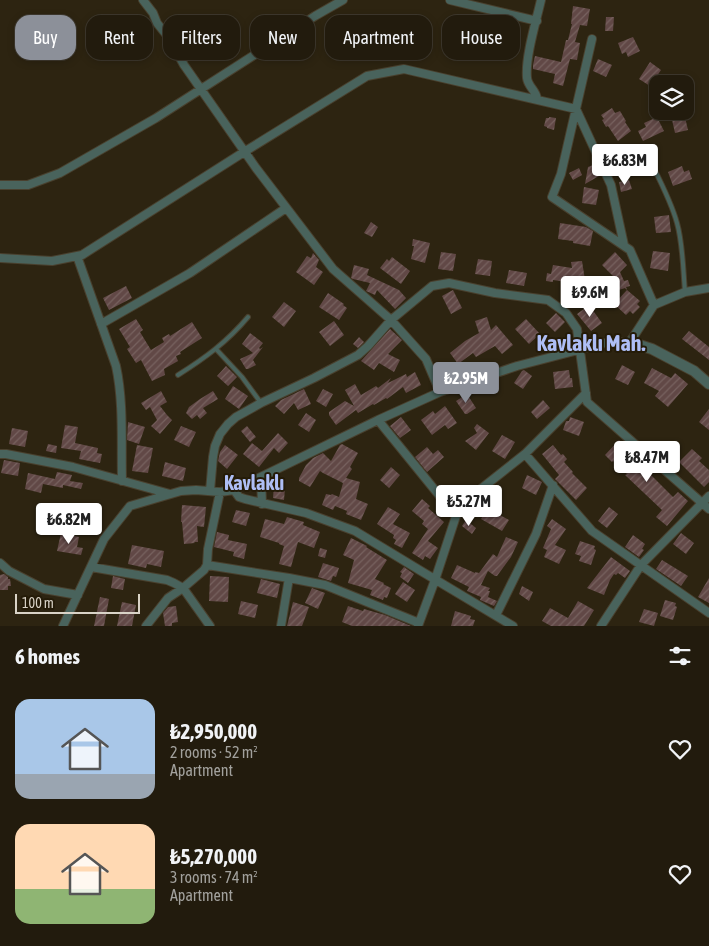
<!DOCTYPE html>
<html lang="en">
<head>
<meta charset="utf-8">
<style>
  body { margin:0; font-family:"Asap Condensed",sans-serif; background:#2a2416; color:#f1f3f6; height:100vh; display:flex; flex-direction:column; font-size:19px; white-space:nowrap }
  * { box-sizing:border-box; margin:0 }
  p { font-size:16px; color:#a2a19d }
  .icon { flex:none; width:28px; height:28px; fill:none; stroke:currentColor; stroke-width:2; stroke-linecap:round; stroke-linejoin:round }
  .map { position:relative; height:626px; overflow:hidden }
  .side { display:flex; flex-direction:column; background:#221b0d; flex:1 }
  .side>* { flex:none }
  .guide { position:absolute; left:15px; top:15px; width:680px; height:45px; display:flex; gap:10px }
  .tools { position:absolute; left:649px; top:75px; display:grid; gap:10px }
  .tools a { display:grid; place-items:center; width:45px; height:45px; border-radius:10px; background:#221b0d; box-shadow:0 2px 8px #0003,0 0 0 1px #3f392e; font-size:25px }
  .scale { position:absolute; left:15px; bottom:12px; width:125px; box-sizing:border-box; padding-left:5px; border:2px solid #d9d3c7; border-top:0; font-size:14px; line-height:18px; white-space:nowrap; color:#d9d3c7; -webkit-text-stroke:4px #241b08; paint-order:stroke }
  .price { position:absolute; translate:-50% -42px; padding:0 11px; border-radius:5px; background:#fff; color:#222; font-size:16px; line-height:32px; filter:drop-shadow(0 1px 2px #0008) }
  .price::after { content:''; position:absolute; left:50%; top:30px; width:15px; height:11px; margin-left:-8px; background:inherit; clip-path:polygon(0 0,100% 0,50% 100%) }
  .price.current { background:#8c9099; color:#fff }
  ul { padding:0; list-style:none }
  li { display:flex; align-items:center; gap:15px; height:125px; padding:0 15px }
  li span { display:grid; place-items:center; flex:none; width:140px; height:100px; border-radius:15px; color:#555 }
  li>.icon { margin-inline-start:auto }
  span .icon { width:60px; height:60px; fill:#fffc; stroke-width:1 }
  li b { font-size:21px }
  h2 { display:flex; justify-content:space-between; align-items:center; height:60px; padding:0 15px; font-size:21px }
  .pill { padding:0 18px; border-radius:15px; background:#221b0d; box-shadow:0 2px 8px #0003,0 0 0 1px #3f392e; font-size:18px; line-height:45px }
  .pill.current { background:#8c9099; color:#fff }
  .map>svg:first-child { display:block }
  .building { fill:url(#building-hatch) }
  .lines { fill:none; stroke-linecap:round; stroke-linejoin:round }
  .service-casing { stroke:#49402e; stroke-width:6 }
  .minor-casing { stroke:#49402e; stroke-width:10 }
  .tertiary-casing { stroke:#49402e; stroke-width:12 }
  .service { stroke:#49635c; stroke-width:4 }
  .minor { stroke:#49635c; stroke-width:8 }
  .tertiary { stroke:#49635c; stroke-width:10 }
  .labels { text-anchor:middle; stroke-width:4; stroke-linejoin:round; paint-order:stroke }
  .quarter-label { font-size:20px; font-weight:bold; fill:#aebef5; stroke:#241b08 }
  .district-label { font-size:22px; font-weight:bold; fill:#aebef5; stroke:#241b08 }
</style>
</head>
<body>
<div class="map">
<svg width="709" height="626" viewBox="0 0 709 626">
  <defs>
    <pattern id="building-hatch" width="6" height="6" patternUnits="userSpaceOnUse" patternTransform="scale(1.25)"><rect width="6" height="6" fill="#614846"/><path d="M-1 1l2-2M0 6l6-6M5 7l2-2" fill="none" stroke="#77625f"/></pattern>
  </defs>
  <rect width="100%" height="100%" fill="#2d2411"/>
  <path class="building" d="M573,6l17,3 -3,17 -7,-1 -5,17 5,1 -3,17 -7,-1 -7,27 -10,-3 2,-9 -22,-5v-4l2,-9 26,6 5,-22h2l4,-16h-1z
    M606,17h8l-1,14h-8z
    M141,21l4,7 -4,3 3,5 -4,3 1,1 -11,7 -8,-13 4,-3 -1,-2 6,-4 1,2z
    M633,37l7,14 -12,6 -2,-5 -4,2 -4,-11z
    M598,59l14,6 -6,12 -13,-6z
    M650,62l11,8 -11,16 -11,-7z
    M612,108l3,5 5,-2 6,10 -1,1 6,9 -13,10 -10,-15 -2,1 -4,-7 2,-1 -3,-4z
    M670,111h8l1,3 5,-1 4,17 -13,3z
    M549,117l7,1 -2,12 -7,-2v-1l-3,-1 2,-8h3z
    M655,118l1,2 2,-1 6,12 -21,10 -5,-10 8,-4 -2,-4z
    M593,165l6,11 -14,8 3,-17z
    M682,166l2,6 5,-2 3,9 -19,7 -5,-14z
    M579,168l3,7 -9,5 -4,-7z
    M629,180l3,9 -11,3 -2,-10z
    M584,187l15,3 -3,15 -14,-2z
    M669,215l2,17 -15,1 -2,-16z
    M371,222l7,5 -6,10 -8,-4z
    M560,223l26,4 7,4 -3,15 -17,-3v-2l-15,-2z
    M413,239l17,4 -5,20 -14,-4 3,-13h-2z
    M653,251l17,2 -2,18 -18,-3z
    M441,252l15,2 -3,17 -15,-2z
    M615,252l12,13 -7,7 4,9 4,-1 2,6 -4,1 1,3 13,11 -3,3 3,3 -7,7 -3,-3 -4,4 -12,-11 13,-14 -2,-2 -12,4 -2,-4 -4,1 -2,-6 10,-5 -13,-13z
    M313,253l6,7 -3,7 7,5 -9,13 -18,-13 11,-16 4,2z
    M392,257l18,14 -9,13 -21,-16 7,-9 2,2z
    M478,259l14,2 -2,15 -15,-2z
    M582,261l3,19h-2l5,20 -17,4 -4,-22 -14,-2v2l-7,-1 1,-8 4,1 2,-9 19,3 -1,-6z
    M354,265l15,4 -2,6 32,15 7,8 -11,11 -18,-19 -2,5 -9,-4 4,-8 -17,-4 -2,-1z
    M509,270l18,3 -3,13 -18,-3z
    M126,286l6,12 -23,12 -6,-12z
    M453,290l9,18 -11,6 -9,-18z
    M328,293l16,11 -1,1 4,3 -8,12 -20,-13z
    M284,302l12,9 -12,16 -12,-10z
    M589,305l13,18 -11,8 -14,-17z
    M556,313l9,9 -10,10 -9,-9z
    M487,317l4,13 5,-5 17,20 -11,9 -7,-8 -19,11 -3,-4 -15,11 -8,-11 15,-12 14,-8 -4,-12z
    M136,319l7,11 -3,2 11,18 13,-8 -2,-4 7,-4 1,2 22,-14 10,16 -22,14 1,2 -5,2 2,5 -14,8 1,6 -13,6 -11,-21 -5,3 -9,-14 3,-2 -11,-18z
    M526,319l14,15 -11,10 -14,-15z
    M334,321l10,14 -14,11 -11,-14z
    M390,329l12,11 -14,14 12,6 -6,12 -15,-9 -5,7 -13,-9z
    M689,331l20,16v13l-27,-21z
    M250,333l13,10 -4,5 1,1 3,-2 -10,13 3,5 -8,4h-2l-6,-10 13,-6 -11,-9z
    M359,337l5,5 -6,6 -5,-4z
    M622,365l13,7 -7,13 -13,-6z
    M226,366l11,11 -9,9 -11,-10z
    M652,368l19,10 4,-5 13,11 -20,23 -13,-11 4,-5 -15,-8z
    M524,370l8,6 -9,13 -9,-6 8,-12z
    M569,370l1,8h2l1,9 -18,2 -2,-17z
    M415,372l6,13 -15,8 -3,-6 -16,12 -1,-1 -12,7 -1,-1 -15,9 -2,-3 -20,15 -7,-10v-3l16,-11 9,5 -9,-16 10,-6 6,11 15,-9 2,2 13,-10 -3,5 18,-9 1,3z
    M233,386l15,10 -9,13 -14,-10z
    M304,389l7,15 -13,6 -4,-7 -10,11 -9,-8 6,-6z
    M323,389l10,5 -7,13 -10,-6z
    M161,391l6,11 -7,4 7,9 5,5 -12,14 -9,-8 6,-6 -7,-13 -4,3 -5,-7z
    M213,391l5,8 -15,9 4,5 -7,6 -3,-4 -5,4 -6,-6 3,-6 11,-8z
    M467,394l9,14 -9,6h-2l-9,-13z
    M543,400l7,8 -13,11 -6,-7z
    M445,406l12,17 -9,6 -3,-4 -13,10 -11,-15 12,-9 2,3z
    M709,409v21l-10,-8z
    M306,413l10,7 -7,12 -11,-7z
    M401,417l10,13 -11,8 -10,-12z
    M570,417l14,5 -5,14 -16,-6 3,-9h3z
    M128,422l17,5 -6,17 -12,-4z
    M477,424l12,9 -13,17 -11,-9 12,-8 -3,-5z
    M65,425l13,2 -3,16 23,5 -1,5 5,1 -2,9 -21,-4 2,-8 -20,-3z
    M181,426l15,6 -7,15 -15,-7z
    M247,426l9,11 -6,5 -9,-11z
    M12,428l16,3 -3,16 -16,-3z
    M278,433l10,10 -9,10 -5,-5 -15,19 -16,-13 9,-11 10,8z
    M502,435l13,7 -10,17 -13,-8z
    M619,440l7,7 -1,2 14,14 4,3 2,-2 4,5 -2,2 26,26 5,-5 10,9 -21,25 -11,-9 6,-7 -37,-35 2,-1 -14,-13 -1,1 -7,-7z
    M48,444l9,2 -1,7 -10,-2z
    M342,444l16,9 -8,14 2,2 -6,9 14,4 -4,17 12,5 -7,16 -15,-6 1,-3 -12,-5 -2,4 -11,-5 4,-11 5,1 1,-1 7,3 4,-14 -20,-10 -3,-2 -10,16 -11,-6v-3l7,-13 7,-7 10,-5 8,8 9,-16z
    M137,445l16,3 -5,25 -16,-2z
    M225,445l13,10 -11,14 -9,-8 2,-9z
    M553,445l8,10 2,-1 4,5 -3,3 9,10 -1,1 15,15 -11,12 -21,-21 4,-4 -17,-21z
    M427,447l6,7 5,-4 6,7 -17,15 -12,-15z
    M692,449l10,9 -3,3 10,9v12l-5,5 -25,-25z
    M4,460l16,3 -2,13 -17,-3z
    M165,462l21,6 -3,13 -21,-5z
    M391,467l9,8 -11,13 -9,-8z
    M57,472l15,3 -2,6 13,2 -2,6 -18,-4v3l-20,-4 -2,9 -16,-4 3,-16 27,6z
    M527,475l15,7 -6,13 -14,-7z
    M274,486l11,2 -1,12 -11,-2z
    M422,499l8,7 -2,2 16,14 -16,19 10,7 -8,11 -5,-3 -2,4 -11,-7 16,-24 -6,-5 2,-3 -12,-10z
    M182,505l24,2 -2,20 -7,-1 1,16h-4l1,1 -11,1 -2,-22h-1z
    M388,507l12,7 -7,10 17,9 -8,15 -8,-4 2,-4 -3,-2 1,-3 -17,-11z
    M609,507l9,7 -11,14 -9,-7z
    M487,508l22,12 -7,11 -21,-12z
    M236,510l14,3 -4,13 -14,-4z
    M41,515l20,4 -2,14 -21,-5z
    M287,517l17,5 -1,3 17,7 -6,16 -16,-6 -7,25 -12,-3 5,-18 -5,-2v-1l-19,-6 5,-18 19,5z
    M552,519l14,10 -11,16 11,5 -7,14 -15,-7 3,-7 -4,-2 8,-19 -4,-3z
    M466,520l10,8 -4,6 -10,-8z
    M217,532l12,3 -1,5 19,4 -3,15 -11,-3 1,-4 -20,-5z
    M61,533l18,4 -2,10 6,1 -2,7 -24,-4z
    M681,533l13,10 -8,11 -13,-10z
    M633,535l12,9 -3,5 2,1 -5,7 -14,-10z
    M506,537l12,5 -7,15 -14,19h-2l-7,-5 -7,14 9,3 -2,3h2l-2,6 9,4 -3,5 -14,-6 1,-3 -14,-6 2,-4 -18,-9 6,-13 18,8v-1l4,1 14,-19 4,3z
    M351,538l16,8 -1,1 21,13 -12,19 9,4 -1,1 8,4 -4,10 -3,-1 -1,3 -13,-5 2,-5 -24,-7 6,-23 -11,-5z
    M580,541l15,5 -1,3 2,1 -5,15 -12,-4 2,-5 -6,-2z
    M132,545l32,6 -3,16 -14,-3 -1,4 -18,-4z
    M320,548l7,2 -2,8 -7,-2z
    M611,557l19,14 -5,7 -7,-5 -2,2 -2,-1 -4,6 -6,15 -17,-7z
    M662,560l26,16 -7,10 -25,-17z
    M323,563l16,5 -3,9 -3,-1 -2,5 -13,-4z
    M404,567l10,7 -6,9 -8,-6 2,-4 -2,-1z
    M4,574l4,3v2h2l1,7h-3v4h-8v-15z
    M113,576l12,3 -2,11 -12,-2z
    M210,576l19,1 -1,25 -19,-1z
    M709,578v25l-11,-6z
    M261,579l19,5 -3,14 -20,-5z
    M403,582l12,8 -8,12 -12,-8z
    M522,586l11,6 -4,9 -10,-7z
    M312,588l13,5 -7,16 -13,-6z
    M100,597l9,2 -5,27h-10z
    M665,600l11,3 -1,3 2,1 -4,13 -13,-4z
    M241,601l17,4 -3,13 -17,-4z
    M578,601l16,9 -10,16h-33l-9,-5 8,-13 18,10z
    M122,602l14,3 -4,21h-15z
    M293,602l16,5 -7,19h-15z
    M176,606l2,16 -6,1v3h-7l-2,-13 5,-6z
    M348,606l15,5 1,-2 21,6 26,11h-59l-10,-4z
    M644,609l14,4 -4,13 -15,-4z
    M455,611l16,5 -1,3 5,1 -2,6h-22z"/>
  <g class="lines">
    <defs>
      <path id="service" d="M644,148c11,24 26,49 33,75 6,21 6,46 8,69
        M216,349l26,28 19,26
        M178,375c27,-17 49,-33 70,-58"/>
      <path id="minor" d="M143,0l10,13 4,10 12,15 15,27 72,103 77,101 58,51 35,39 14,33
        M450,0l87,21
        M592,39l-31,135 -9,23 78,53 24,55
        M537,99c-1,-9 -9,-12 -10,-21 -2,-21 9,-56 14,-78
        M0,185h28l32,-12 96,-55 159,-102 28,-16
        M77,256l39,110c8,37 5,77 6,115
        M0,258l52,3 30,-6 162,-103 123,-76 37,-7 172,40 35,76 13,60
        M101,324l89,-51 96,-65
        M378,420l78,96
        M0,454h6l67,13 97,27
        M525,454l67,77 117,82
        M261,477l1,27
        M234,490l5,7 6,2 61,14 49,18 66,40 92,55
        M210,491l3,-34 2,-11 5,-12 8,-10 8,-7 25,-14 53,-25 44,-23 10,-9 23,-26 41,-34 17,-3 46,10 53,7 18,13 11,16 10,73 122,107
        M0,563l9,8 35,18 34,6
        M207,565l82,13 -8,48
        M91,567l76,13 7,3 9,5 27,38
        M289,578l36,7 94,38
        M496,615l40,-81 17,-49
        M63,626l41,-87 26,-33 51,-15 15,-1 24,2 14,-2 144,-70 62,-28 77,-26 92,-24h21l24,-37 31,-13 24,-4
        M146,626l22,-28 15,-10 21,-18 3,-5 1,-16 12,-57
        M418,626l17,-46 21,-64 16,-20 53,-42 61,-61
        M601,626l40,-61 68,-69"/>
      <path id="tertiary" d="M630,342l22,7 42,22 15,13"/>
    </defs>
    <use href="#service" class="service-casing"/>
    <use href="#minor" class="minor-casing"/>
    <use href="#tertiary" class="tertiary-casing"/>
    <use href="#service" class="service"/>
    <use href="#minor" class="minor"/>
    <use href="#tertiary" class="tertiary"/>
  </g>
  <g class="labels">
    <g class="quarter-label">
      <text x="254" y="490">Kavlaklı</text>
    </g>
    <g class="district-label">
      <text x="591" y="351">Kavlaklı Mah.</text>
    </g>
  </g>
</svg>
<div class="tools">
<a><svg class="icon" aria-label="layers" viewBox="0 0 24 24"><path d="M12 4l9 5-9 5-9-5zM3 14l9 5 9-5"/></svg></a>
</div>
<div class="scale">100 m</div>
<b class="price" style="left:625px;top:186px">₺6.83M</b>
<b class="price" style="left:590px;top:318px">₺9.6M</b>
<b class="price current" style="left:466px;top:404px">₺2.95M</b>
<b class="price" style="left:647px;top:483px">₺8.47M</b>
<b class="price" style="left:469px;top:527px">₺5.27M</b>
<b class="price" style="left:69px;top:545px">₺6.82M</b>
<div class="guide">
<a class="pill current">Buy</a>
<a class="pill">Rent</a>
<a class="pill">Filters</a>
<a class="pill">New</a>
<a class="pill">Apartment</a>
<a class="pill">House</a>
</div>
</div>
<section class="side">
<h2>6 homes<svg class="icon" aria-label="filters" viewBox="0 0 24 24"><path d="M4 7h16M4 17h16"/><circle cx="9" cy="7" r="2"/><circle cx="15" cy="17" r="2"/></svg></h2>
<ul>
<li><span style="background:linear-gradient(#a9c7e8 75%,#9aa5b1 0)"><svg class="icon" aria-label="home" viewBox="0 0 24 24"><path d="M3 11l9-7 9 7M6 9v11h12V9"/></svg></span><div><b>₺2,950,000</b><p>2 rooms · 52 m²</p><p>Apartment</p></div><svg class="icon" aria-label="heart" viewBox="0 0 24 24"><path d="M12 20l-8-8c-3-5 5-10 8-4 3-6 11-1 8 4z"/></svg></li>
<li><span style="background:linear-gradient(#ffd9b3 65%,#8fb573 0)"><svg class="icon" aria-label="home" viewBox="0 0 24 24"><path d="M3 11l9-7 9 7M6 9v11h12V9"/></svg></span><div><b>₺5,270,000</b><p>3 rooms · 74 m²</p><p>Apartment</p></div><svg class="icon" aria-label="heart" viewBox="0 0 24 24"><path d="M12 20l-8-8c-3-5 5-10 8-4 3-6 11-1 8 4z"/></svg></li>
</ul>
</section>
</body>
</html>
